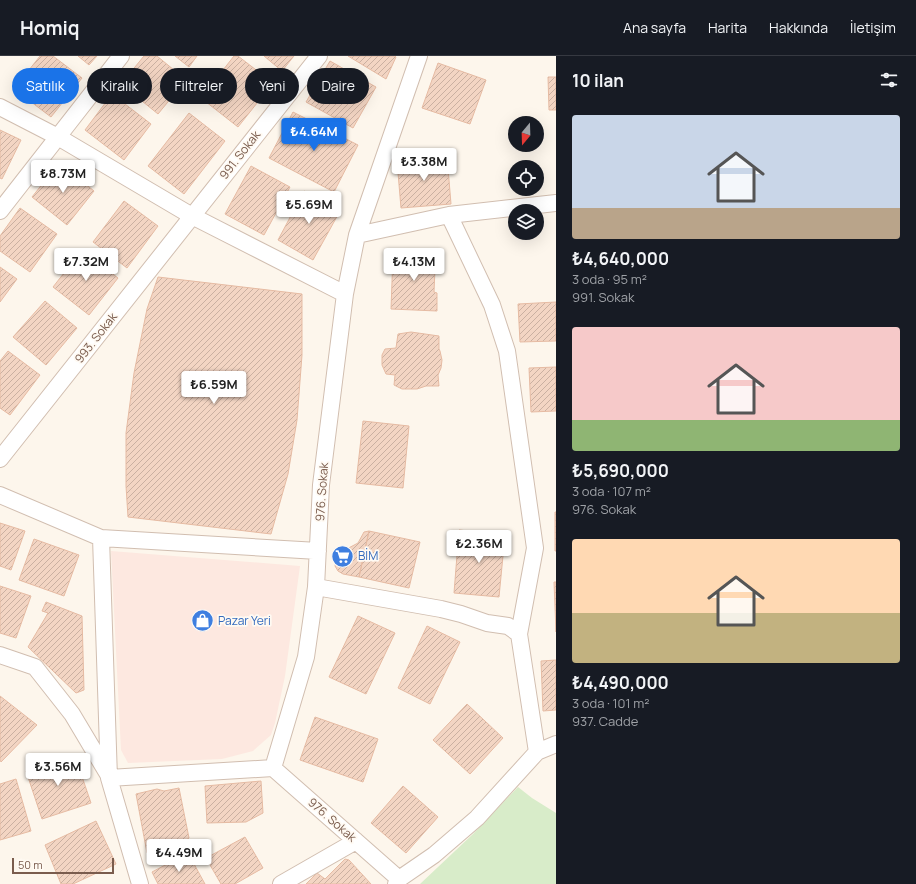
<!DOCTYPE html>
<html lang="tr">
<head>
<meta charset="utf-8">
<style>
  body { margin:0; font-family:Manrope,sans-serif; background:#20242c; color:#f1f3f6; height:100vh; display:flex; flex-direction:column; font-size:15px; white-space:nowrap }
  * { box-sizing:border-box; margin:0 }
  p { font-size:13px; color:#9ea1a6 }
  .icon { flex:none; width:22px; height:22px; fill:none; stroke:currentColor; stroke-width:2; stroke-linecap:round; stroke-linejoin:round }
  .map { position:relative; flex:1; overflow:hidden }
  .sheet { display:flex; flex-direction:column; background:#171b24; width:360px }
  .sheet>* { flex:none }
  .top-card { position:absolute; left:12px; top:12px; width:380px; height:36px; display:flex; gap:8px }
  .needle { width:26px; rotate:199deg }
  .fabs { position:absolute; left:508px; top:60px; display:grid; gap:8px }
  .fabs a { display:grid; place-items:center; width:36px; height:36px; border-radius:50%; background:#171b24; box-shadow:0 4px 16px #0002; font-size:20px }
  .scale { position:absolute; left:12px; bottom:10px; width:102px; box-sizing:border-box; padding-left:4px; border:2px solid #7a5c4d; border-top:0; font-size:11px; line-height:14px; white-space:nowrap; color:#7a5c4d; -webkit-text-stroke:3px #fffaf3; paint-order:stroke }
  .price { position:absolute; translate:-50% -34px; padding:0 9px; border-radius:4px; background:#fff; color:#222; font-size:13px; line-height:26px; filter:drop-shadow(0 1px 2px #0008) }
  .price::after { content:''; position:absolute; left:50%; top:24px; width:12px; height:9px; margin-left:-6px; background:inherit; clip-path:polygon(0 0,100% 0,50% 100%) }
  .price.active { background:#1a73e8; color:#fff }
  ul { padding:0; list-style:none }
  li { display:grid; align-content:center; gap:8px; height:212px; padding:0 16px }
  li span { display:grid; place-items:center; height:124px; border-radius:4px; color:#555 }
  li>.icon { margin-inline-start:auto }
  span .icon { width:72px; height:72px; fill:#fffc; stroke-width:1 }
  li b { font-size:17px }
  h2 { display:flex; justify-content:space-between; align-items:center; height:48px; padding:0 16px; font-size:17px }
  .tag { padding:0 14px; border-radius:18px; background:#171b24; box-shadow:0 4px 16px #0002; font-size:14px; line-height:36px }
  .tag.active { background:#1a73e8; color:#fff }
  header { display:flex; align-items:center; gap:24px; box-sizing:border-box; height:56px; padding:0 20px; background:#171b24; border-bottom:1px solid #363941 }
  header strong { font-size:19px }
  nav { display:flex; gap:22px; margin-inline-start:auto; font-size:14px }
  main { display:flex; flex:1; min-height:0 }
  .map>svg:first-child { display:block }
  .commercial { fill:#fde8e0 }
  .green { fill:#d8ecc9 }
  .building { fill:url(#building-hatch); stroke:#e6bba3 }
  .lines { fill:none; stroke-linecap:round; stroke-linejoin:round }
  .street-casing { stroke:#d1beb0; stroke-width:18 }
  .street { stroke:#fff; stroke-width:16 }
  .labels { text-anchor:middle; stroke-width:3.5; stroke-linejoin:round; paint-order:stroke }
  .street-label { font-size:12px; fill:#7a5c4d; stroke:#fffaf3 }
  .shop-label { font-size:12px; fill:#366cbe; stroke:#fffaf3; text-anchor:start }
</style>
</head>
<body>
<header>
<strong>Homiq</strong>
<nav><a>Ana sayfa</a><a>Harita</a><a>Hakkında</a><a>İletişim</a></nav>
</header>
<main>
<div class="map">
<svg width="556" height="828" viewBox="0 0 556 828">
  <defs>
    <pattern id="building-hatch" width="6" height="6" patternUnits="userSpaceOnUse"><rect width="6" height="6" fill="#f3d5c3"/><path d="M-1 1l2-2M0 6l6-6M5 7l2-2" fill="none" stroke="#cab0a1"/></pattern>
  </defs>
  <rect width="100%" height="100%" fill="#fdf6ec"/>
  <path class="commercial" d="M111,495l189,15 -15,110 -10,47 -4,12 -18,16 -31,8 -94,4 -7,-13z"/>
  <path class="green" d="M518,731l14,11 24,15v71h-136l53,-50z"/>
  <path class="building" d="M40,0h13l29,22 -31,39 -37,-28z
    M78,0h19l-8,9z
    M144,0h13l29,24 -28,34 -37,-30z
    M175,0h22l-8,11z
    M234,0h4l35,27 -35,44 -37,-29z
    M264,0h30l-12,15z
    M348,0h47l1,1 -10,22z
    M330,5l46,26 -23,41 -47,-26z
    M438,7l48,17 -16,44 -48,-16z
    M548,21h8v33h-7z
    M112,38l39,30 -27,36 -39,-30z
    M293,56l65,33 -24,47 -65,-34z
    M189,57l36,28 -41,53 -36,-28z
    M0,74l21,10 -19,39 -2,-1z
    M447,100l4,48 -50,4 -4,-47z
    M59,107l35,28 -27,34 -35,-28z
    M251,110l39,21 -26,48 -39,-21z
    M304,135l36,20 -27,49 -35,-20z
    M124,145l34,25 -31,42 -34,-26z
    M20,152l37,26 -27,38 -30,-21v-15z
    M82,194l36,28 -29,37 -36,-28z
    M440,197l-3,14 -2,2 -1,23 3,1v18l-46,-2 2,-55z
    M0,211l17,12 -17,23z
    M158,221l144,17v61l-5,65 -9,54 -17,60 -143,-17 -2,-31v-53l8,-60 13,-64z
    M45,245l32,27 -31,37 -33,-28z
    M556,246v39l-36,1 -2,-38z
    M411,276l28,4v13l1,2 2,9 -1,8 -3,7 1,11h-13l-9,3h-15l-8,-4 1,-10 -9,-1 -4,-9v-10l3,-6 11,-1 2,-14z
    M8,295l32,24 -30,40 -10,-7v-47z
    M556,311v44l-25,1 -2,-44z
    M363,365l46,5 -6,62 -47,-5z
    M555,456h1v39h-1z
    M0,467l25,8 -14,39 -11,-4z
    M459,474l46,5 -6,62 -45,-4z
    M369,475l51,11 -11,46 -50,-11z
    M369,475l-10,46 -16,-3 -5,-3 -3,-5 2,-10 4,-4 17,-9 6,-11z
    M34,483l45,16 -15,41 -45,-16z
    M554,526h2v50z
    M0,530l31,10 -15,42 -16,-5z
    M46,546l36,14 2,74 -8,3 -48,-46 20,-34 -6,-2z
    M358,560l37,17 -29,61 -37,-17z
    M427,570l33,16 -30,62 -32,-16z
    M556,604v50l-13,1 -2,-50z
    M0,640l37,29 -36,37 -1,-2z
    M467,648l36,34 -33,36 -37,-34z
    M315,661l63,22 -15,43 -63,-22z
    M75,700l16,47 -49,16 -16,-48z
    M16,723l15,52 -31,9v-56z
    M261,725l2,32 -17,9 -39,1 -2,-37z
    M403,730l35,31 -32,36 -35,-30z
    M179,732l10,50 -15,10 -27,5 -11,-59 21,-5 7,2z
    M96,765l20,43 -43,20h-12l-16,-39z
    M245,781l18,31 -28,16h-14l-15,-26z
    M188,797l17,31h-47l-6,-12z
    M345,803l4,1 22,24h-65l11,-11 8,6z"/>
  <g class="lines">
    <defs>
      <path id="street" d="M0,51l58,30 134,79 153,78
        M0,155l121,-155
        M449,159l43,90 15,46 28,197 -16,86
        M357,179l92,-20 107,-12
        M0,403l319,-403
        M0,439l101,43 217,13
        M101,482l8,240 31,106
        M316,531l125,22 20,5 26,9 21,3 11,8 18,118 19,-8
        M0,599l35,12 37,47 37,62
        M273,712l33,-111 10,-70 5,-102 24,-191 12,-59 62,-179
        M273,712l126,111
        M109,722l164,-10
        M281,828l75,-43
        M396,828l3,-5 35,-24 43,-37 60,-66"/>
    </defs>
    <use href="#street" class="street-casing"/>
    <use href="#street" class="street"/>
  </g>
  <defs>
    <symbol id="supermarket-disc" viewBox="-11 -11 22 22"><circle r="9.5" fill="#3f7fe0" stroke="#fffaf3"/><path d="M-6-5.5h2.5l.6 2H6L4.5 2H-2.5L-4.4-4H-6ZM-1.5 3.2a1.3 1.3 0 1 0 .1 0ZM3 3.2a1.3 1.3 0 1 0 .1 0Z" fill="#fff"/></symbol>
    <symbol id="shop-disc" viewBox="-11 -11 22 22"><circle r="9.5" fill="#3f7fe0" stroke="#fffaf3"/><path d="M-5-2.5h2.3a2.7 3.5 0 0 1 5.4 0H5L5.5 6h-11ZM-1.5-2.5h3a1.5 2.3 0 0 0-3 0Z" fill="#fff"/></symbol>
  </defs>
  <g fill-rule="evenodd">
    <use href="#supermarket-disc" x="330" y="488" width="25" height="25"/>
    <use href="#shop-disc" x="190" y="552" width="25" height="25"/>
  </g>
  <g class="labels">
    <g class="street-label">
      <text transform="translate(240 99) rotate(-52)" y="4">991. Sokak</text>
      <text transform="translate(96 282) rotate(-52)" y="4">993. Sokak</text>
      <text transform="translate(322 436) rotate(-86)" y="4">976. Sokak</text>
      <text transform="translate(332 764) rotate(41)" y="4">976. Sokak</text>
    </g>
    <g class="shop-label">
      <text x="358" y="504">BİM</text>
      <text x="218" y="569">Pazar Yeri</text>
    </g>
  </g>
</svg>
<div class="fabs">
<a><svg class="needle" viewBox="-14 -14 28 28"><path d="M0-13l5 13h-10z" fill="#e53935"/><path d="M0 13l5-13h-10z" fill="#9ea1a6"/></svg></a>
<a><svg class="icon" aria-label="locate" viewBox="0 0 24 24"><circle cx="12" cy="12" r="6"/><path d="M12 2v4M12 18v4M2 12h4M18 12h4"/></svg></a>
<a><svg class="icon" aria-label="layers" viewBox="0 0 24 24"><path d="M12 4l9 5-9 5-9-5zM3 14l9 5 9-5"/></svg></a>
</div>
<div class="scale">50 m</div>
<b class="price active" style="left:314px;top:96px">₺4.64M</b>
<b class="price" style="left:424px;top:126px">₺3.38M</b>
<b class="price" style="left:63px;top:138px">₺8.73M</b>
<b class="price" style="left:309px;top:169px">₺5.69M</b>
<b class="price" style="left:86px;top:226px">₺7.32M</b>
<b class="price" style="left:414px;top:226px">₺4.13M</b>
<b class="price" style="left:214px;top:349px">₺6.59M</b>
<b class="price" style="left:479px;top:508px">₺2.36M</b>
<b class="price" style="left:58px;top:731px">₺3.56M</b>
<b class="price" style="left:179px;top:817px">₺4.49M</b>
<div class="top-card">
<a class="tag active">Satılık</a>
<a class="tag">Kiralık</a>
<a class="tag">Filtreler</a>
<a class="tag">Yeni</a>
<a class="tag">Daire</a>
</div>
</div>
<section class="sheet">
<h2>10 ilan<svg class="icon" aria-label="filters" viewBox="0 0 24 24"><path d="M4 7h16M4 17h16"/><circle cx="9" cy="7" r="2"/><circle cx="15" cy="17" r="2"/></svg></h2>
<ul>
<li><span style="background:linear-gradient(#c9d6e8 75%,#b9a48a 0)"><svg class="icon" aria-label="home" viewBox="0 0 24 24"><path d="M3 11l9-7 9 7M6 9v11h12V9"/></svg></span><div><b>₺4,640,000</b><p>3 oda · 95 m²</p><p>991. Sokak</p></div></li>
<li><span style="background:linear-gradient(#f6c9c9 75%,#8fb573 0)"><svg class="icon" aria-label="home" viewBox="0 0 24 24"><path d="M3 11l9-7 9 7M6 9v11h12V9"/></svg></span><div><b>₺5,690,000</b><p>3 oda · 107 m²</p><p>976. Sokak</p></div></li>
<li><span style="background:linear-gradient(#ffd9b3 60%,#c2b280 0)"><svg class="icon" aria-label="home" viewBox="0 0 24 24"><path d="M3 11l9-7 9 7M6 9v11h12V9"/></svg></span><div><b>₺4,490,000</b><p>3 oda · 101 m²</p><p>937. Cadde</p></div></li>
</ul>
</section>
</main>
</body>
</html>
